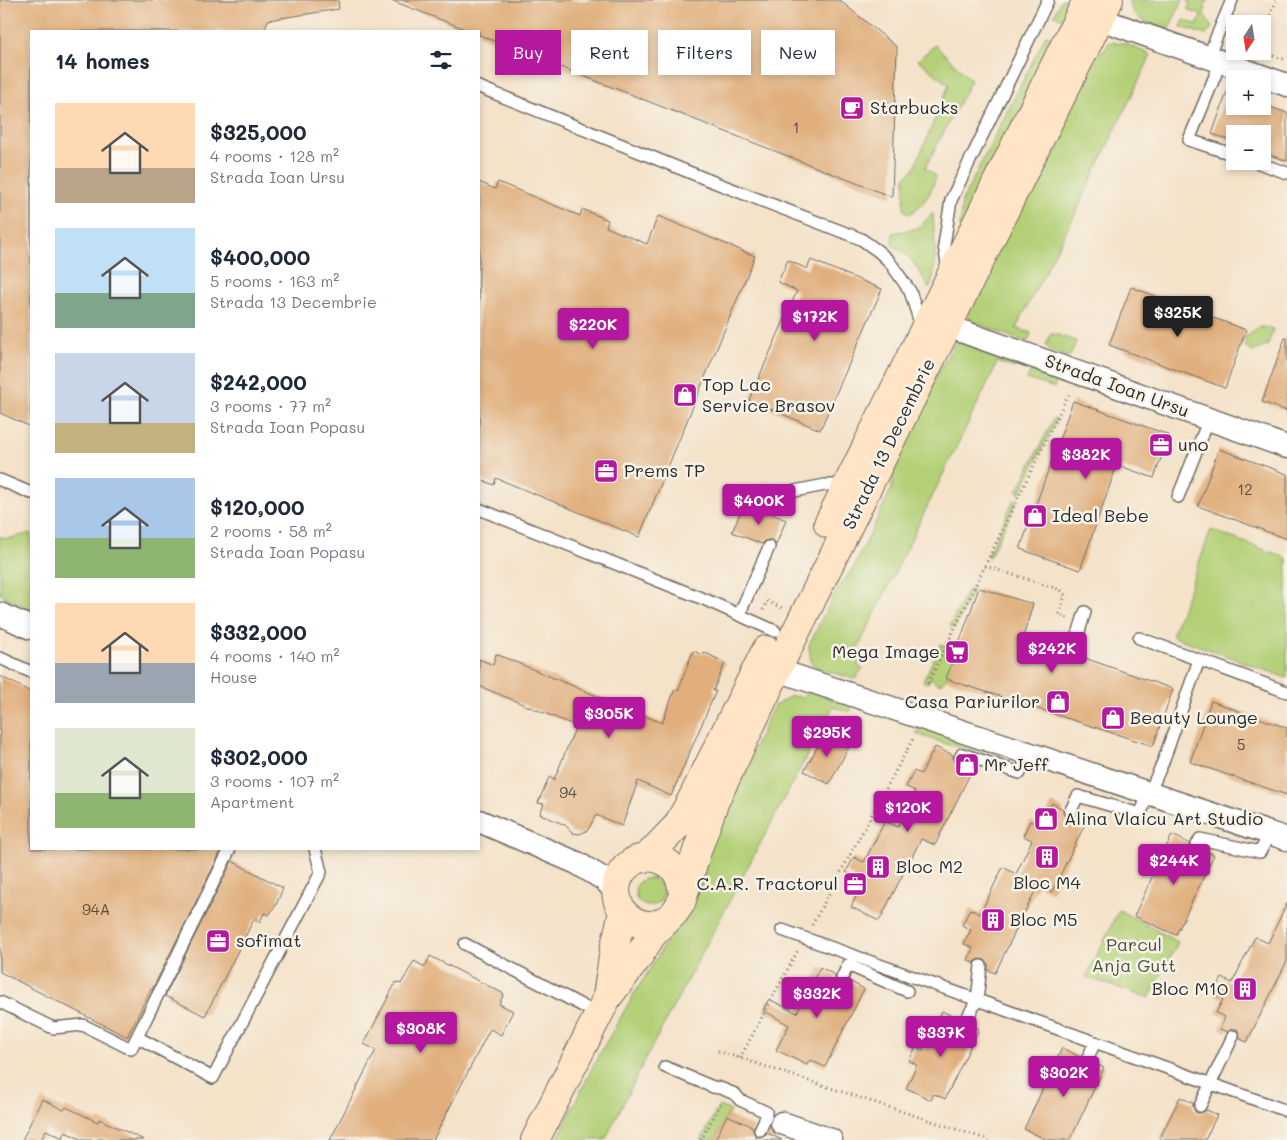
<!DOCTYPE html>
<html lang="en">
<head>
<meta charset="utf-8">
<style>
  body { margin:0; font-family:Mali,sans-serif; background:#f2f2f3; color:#1f2937; height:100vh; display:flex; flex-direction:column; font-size:19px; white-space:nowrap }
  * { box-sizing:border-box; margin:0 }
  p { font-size:16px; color:#747a83 }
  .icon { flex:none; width:28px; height:28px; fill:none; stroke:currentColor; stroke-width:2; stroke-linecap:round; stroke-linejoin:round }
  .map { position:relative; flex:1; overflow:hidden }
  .sheet { position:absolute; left:30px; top:30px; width:450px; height:820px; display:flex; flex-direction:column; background:#fff; border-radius:0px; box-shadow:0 2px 8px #0003 }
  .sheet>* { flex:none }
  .top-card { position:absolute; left:495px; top:30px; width:475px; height:45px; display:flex; gap:10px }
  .needle { width:32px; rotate:192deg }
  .buttons { position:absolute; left:1226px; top:15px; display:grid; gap:10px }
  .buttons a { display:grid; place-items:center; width:45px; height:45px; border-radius:0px; background:#fff; box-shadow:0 2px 8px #0003; font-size:25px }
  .price { position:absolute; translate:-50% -42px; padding:0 11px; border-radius:5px; background:#b5179e; color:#fff; font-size:16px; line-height:32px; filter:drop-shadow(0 1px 2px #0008) }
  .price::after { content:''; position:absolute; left:50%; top:30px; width:15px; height:11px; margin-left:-8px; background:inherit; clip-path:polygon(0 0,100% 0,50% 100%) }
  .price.selected { background:#222; color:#fff }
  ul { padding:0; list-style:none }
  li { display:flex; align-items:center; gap:15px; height:125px; padding:0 25px }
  li span { display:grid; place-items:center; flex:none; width:140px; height:100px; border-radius:0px; color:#555 }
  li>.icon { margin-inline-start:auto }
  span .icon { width:60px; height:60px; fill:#fffc; stroke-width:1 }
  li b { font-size:21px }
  h2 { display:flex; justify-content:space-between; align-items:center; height:60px; padding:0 25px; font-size:21px }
  .tag { padding:0 18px; border-radius:0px; background:#fff; box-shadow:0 2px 8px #0003; font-size:18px; line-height:45px }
  .tag.selected { background:#b5179e; color:#fff }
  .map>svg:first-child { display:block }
  .green { fill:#b3d077; stroke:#6f7e51 }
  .building { fill:#e0af7d }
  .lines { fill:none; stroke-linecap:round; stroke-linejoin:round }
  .service-casing { stroke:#716b62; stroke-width:14 }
  .minor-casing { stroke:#716b62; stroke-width:25 }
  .secondary-casing { stroke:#716b62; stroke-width:30 }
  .path { stroke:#716b62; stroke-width:3; stroke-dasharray:1 4; stroke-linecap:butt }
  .service { stroke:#fff; stroke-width:11 }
  .minor { stroke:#fff; stroke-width:22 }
  .secondary { stroke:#ffe4c6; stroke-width:28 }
  .labels { text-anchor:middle; stroke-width:5; stroke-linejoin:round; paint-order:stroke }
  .number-label { font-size:15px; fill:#584c40 }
  .poi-label { font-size:18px; fill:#2b2b2b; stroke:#f7f3e8; text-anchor:start }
  .street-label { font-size:18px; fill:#2b2b2b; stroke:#f7f3e8 }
  .park-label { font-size:18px; fill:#4d543e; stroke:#f7f3e8 }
</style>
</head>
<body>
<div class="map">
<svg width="1287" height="1140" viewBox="0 0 1287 1140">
  <rect width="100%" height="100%" fill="#f7f3e8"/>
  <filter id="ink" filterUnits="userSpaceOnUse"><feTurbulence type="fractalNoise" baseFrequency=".02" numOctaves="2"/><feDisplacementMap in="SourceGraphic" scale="10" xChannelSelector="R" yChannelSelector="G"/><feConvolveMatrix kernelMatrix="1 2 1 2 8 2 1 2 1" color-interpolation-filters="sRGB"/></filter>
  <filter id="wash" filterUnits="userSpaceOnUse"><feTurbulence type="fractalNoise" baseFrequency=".0096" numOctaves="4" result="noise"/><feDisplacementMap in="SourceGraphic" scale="20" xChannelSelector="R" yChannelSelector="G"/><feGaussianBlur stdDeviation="1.12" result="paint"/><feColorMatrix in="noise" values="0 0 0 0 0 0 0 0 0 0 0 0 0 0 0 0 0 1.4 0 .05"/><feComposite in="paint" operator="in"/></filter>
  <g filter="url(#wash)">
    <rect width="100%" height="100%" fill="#f4e2c9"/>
    <path class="green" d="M1061,0h14l-10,20 -11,-5z
      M1129,0h54l-15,30c-18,-7 -36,-9 -39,-30z
      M1186,0h22l1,1 -5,4 2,5 -3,2 9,16 -6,7 -25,-8 3,-7 14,5 3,-10 -13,-5v-2l2,-6z
      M1046,35l11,4 -98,196 3,-34z
      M1109,42l15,1 27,12 -79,165 -56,108 15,5 -3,8h-6l-49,-19 -5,-7 -1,-4 125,-257 8,-2h4z
      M935,45l36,35 -46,88 10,7c0,15 -13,32 -26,39l-4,-3 -1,-3 1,-31 9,-8 35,-84 -31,-25z
      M933,213c1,21 6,58 -4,76 -11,-21 -16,-31 -37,-45l1,-11 25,-5z
      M1261,327l12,2 -5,16 -16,7 -7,-6v-9z
      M1051,333l25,8 -4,11 -3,5 -18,-6 -5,-6z
      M963,342l55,19 -4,7 -17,-6 -4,10 -134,274v1l-3,-1 -4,10 8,4 -2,7 5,1 -8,11 -38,-11 -6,-6 -2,-17 26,-52 20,-28 37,-77 4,-37 58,-107z
      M1033,368l26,9 -5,11 -27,-9z
      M1054,418l3,1 -37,74 -3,-1z
      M1014,500l3,1 -28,57 -1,-4z
      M1211,530l76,28v120l-115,-42z
      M31,533v77l-31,-16v-58l7,3z
      M968,589l5,2 -18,37 -5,-2z
      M941,644l15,7c-3,9 -12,48 -25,26l-3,6 -5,-2z
      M809,692l44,13 -3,7 -17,-5 -186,349 -42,84h-48l38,-78 39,-68 23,-36 21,-42 40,-93 56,-117 17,-10 11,1z
      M920,726l76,24 -3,9 -77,-25z
      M635 892a14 14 0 1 1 28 0a14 14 0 1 1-28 0Z
      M1119,910l59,32 -29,56 -63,-21z
      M719,1106l12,5 -3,4h-1l-12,25h-14z"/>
    <g id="blocks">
      <path class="building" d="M0,0h338l1,9 -71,11 -4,11h-233v396l-31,-14z
        M393,0h446l58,47 -5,150 -413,-162v-4h-9l-77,-30z
        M1227,92l8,3v11h27v-2l25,9v48l-25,-9v-18h-27v8l-23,-8z
        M479,182l16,7 3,-7 82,34 2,-7 26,11 -2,7 41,17 11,-28 97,40 -116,281 -143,-59 -2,7 -15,-6z
        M788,260l19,9 4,-9 71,29 -62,141 -71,-30 48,-109 -19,-9z
        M1131,287l115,43 -21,58 -116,-43z
        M1285,338h2v73l-25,-9z
        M1073,401l96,34 -15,43 -37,-13 -37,105 -60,-21z
        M1219,449l68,25v65l-89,-33z
        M755,507l31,13 -10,25 -4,-5h-3l-4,1 -3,3 -30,-12 10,-24 4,3h4z
        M979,588l54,16 -10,33 42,14v5l4,5h5l5,-5 94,33 -20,57 -207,-67z
        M693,651l10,4 1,-3 21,11 -12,28h3l-45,105 -33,-15 -16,45 -26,-11 -7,13 -3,3 -6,3 -7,-1 -8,-8 -25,-11 4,-10 -6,-1 11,-26 5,3 22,-54 -97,-40v-27l14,6 3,-11 166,69 13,-34 3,2z
        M0,676l31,16v157h191l-70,141 -1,-1 -24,48 -127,-65z
        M1211,701l76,27v67l-97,-33z
        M825,733l25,12 -21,39 -25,-13z
        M935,747l18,8v6l4,5h5l4,-3 8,3 -39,79 -14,-6 -42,82 -28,-14 6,-12 -9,-4 7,-14 -9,-5 8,-15 10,5 21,-41 13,6 17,-36 -9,-4 8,-16 7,3z
        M1052,803l11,6v4l3,5 5,1 3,-1 3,-3 10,5 -35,72 -14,-7 -43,88 -7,-3v-6l-3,-4 -7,-1 -4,4 -6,-3 5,-12 -9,-4 7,-14 -9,-5 8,-16 10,5 23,-47 13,7 16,-34 -9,-4 7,-15 11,5z
        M1172,835l17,8 1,8 3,3 7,-1 3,-3 11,5 -38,80 -42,-19z
        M232,861l51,27 -7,17 -7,10 -5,-2 -4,9 -6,-3 -49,97 -40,-20z
        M1287,903v58l-40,81 -7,-3v-4l-3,-6h-5l-5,3 -7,-3 5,-12 -9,-4 7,-14 -9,-5 8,-16 10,5 23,-46 13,6z
        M430,956l74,38 -5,10 14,7 -12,24 -11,-6 -57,111h-103l46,-90 -12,-6 32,-62 5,2 13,-23 11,6z
        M820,967l15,8v4l3,6h5l6,-4 15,8 -39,78 -15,-7 -3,5 -31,-15 13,-25 -26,-15 6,-11 28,14z
        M942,1011l16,8v6l4,4h6l4,-4 7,4 -34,70 -11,-5 -3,6 -25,-12 11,-23 -8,-4 7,-14 7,3z
        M1062,1048l18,9v4l4,6h4l6,-4 10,5 -34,72h-23l-23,-11z
        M1180,1097l13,6v4l3,6h5l6,-3 10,5 -12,25h-46z
        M42,1099l22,11 2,-3 32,15 1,-3 45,21h-33l-8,-2 -7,2h-13l-18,-8 -2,6 -17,-8 -5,10h-19z
        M727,1115l26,12v4l3,6h5l6,-4 15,7h-67z"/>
    </g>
  </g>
  <g filter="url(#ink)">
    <use href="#blocks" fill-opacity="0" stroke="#716b62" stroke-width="1"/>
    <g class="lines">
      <defs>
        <path id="service" d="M1208,57l24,-57
          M1221,61l-32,79 46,15
          M479,87l227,92 155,60 17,12 11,10 21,30 11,35
          M1253,161l34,12
          M948,270l-4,-25 7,-45 97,-200
          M0,480l31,13
          M1178,497l31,-78
          M748,504l1,-4 76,-15h22
          M479,509l227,91 69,31
          M739,615l30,-68
          M1139,638l148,54
          M1072,654l13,-42
          M0,658l31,14
          M960,759l2,-5 58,19 10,-19
          M1070,812l8,-16 62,18 23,-52 36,-102
          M1196,847l4,-8 60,13 10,-19
          M782,930l505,181
          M465,944l133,70
          M842,978l6,-13 59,26
          M0,1002l53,26 30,-3 48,24 99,-200
          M965,1022l12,-22 4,-34
          M137,1037l76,41 108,-206 -6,-23
          M1087,1060l8,-18
          M665,1067l48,20 7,1 15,6 5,6 26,12v5l-6,13
          M1200,1106l33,-70"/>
        <path id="minor" d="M1100,19l187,66
          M947,326l340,121
          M0,614l31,14
          M777,670l510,169
          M479,821l98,42 28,17 11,12
          M782,1123l49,17"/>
        <path id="secondary" d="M828,524l259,-524
          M646,858l31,-32 15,-27 74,-149
          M667,919c-3,2 -7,4 -10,5 -35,8 -57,-39 -26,-61 9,-6 20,-7 30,-3 15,5 20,18 22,33
          M607,996l7,-46 9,-38
          M535,1140l72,-142 30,-39 15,-24 23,-23 6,-9 17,-55 17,-47 62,-131 332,-670"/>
      </defs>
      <use href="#service" class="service-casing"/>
      <use href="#minor" class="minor-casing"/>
      <use href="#secondary" class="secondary-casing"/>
      <path class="path" d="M1262,39l14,-39
        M1273,56l14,4
        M985,566l76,24 4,5 -6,20 9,3
        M763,610l4,-9 15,7
        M928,683l142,-292
        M812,925l102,-188
        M718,1051l271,89
        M740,1058l58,-108
        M701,1140l20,-37"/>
      <use href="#service" class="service"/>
      <use href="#minor" class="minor"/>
      <use href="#secondary" class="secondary"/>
    </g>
  </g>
  <defs>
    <symbol id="cafe-square" viewBox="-11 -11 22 22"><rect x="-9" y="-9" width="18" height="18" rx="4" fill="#b5179e" stroke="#f7f3e8"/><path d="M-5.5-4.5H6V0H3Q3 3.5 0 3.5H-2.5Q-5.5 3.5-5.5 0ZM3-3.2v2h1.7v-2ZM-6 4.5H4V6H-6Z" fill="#fff"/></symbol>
    <symbol id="shop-square" viewBox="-11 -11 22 22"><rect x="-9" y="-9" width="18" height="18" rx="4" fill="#b5179e" stroke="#f7f3e8"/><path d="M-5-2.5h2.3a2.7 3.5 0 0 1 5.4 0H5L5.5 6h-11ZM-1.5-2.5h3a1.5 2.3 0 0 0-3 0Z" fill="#fff"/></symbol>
    <symbol id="office-square" viewBox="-11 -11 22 22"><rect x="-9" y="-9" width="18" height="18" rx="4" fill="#b5179e" stroke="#f7f3e8"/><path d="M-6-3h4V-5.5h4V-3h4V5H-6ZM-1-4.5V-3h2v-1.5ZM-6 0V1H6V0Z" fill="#fff"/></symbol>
    <symbol id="supermarket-square" viewBox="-11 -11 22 22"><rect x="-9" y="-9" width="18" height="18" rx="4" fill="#b5179e" stroke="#f7f3e8"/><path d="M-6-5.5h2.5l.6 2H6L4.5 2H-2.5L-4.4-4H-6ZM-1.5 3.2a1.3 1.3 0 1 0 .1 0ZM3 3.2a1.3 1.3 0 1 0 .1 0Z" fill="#fff"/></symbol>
    <symbol id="building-square" viewBox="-11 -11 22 22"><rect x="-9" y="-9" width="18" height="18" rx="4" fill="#b5179e" stroke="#f7f3e8"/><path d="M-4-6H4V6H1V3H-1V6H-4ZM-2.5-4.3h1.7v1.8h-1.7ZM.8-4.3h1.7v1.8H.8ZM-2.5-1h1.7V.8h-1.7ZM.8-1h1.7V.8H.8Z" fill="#fff"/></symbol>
  </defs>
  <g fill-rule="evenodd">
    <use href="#cafe-square" x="838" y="94" width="28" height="28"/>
    <use href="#shop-square" x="671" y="381" width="28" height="28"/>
    <use href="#office-square" x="1147" y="431" width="28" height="28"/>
    <use href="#office-square" x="592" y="457" width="28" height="28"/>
    <use href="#shop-square" x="1021" y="502" width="28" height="28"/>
    <use href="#supermarket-square" x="943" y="638" width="28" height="28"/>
    <use href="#shop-square" x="1044" y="688" width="28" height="28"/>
    <use href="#shop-square" x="1099" y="704" width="28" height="28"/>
    <use href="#shop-square" x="953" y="751" width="28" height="28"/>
    <use href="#shop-square" x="1032" y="805" width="28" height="28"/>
    <use href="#building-square" x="1033" y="843" width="28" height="28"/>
    <use href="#building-square" x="864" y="853" width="28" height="28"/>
    <use href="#office-square" x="841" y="870" width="28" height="28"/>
    <use href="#building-square" x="979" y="906" width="28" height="28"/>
    <use href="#office-square" x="204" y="927" width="28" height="28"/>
    <use href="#building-square" x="1231" y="975" width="28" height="28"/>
  </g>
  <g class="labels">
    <g class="number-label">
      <text x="796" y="133">1</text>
      <text x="1245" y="495">12</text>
      <text x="1241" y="750">5</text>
      <text x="568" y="798">94</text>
      <text x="96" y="915">94A</text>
    </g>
    <g class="poi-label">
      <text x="870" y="114">Starbucks</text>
      <text x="702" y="391">Top Lac<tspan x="702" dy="21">Service Brasov</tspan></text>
      <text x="1178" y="451">uno</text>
      <text x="624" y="477">Prems TP</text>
      <text x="1052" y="522">Ideal Bebe</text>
      <text x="940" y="658" text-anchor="end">Mega Image</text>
      <text x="1040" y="708" text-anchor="end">Casa Pariurilor</text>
      <text x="1130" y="724">Beauty Lounge</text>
      <text x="984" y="771">Mr Jeff</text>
      <text x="1064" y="825">Alina Vlaicu Art Studio</text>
      <text x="896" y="873">Bloc M2</text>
      <text x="1047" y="889" text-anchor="middle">Bloc M4</text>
      <text x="838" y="890" text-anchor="end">C.A.R. Tractorul</text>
      <text x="1010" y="926">Bloc M5</text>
      <text x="236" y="947">sofimat</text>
      <text x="1228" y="995" text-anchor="end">Bloc M10</text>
    </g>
    <g class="street-label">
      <text transform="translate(1117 386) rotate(20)" y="6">Strada Ioan Ursu</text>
      <text transform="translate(889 444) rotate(-64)" y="6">Strada 13 Decembrie</text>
    </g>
    <g class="park-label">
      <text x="1134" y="951">Parcul<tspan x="1134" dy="21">Anja Gutt</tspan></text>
    </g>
  </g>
</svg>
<div class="buttons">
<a><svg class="needle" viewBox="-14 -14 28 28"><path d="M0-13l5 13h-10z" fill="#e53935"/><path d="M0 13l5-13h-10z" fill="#747a83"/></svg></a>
<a>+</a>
<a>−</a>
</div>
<b class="price selected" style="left:1178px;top:338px">$325K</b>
<b class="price" style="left:815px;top:342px">$172K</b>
<b class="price" style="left:593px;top:350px">$220K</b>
<b class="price" style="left:1086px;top:480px">$382K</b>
<b class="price" style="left:759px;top:526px">$400K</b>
<b class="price" style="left:1052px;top:674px">$242K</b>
<b class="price" style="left:609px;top:739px">$305K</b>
<b class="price" style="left:827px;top:758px">$295K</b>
<b class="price" style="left:908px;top:833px">$120K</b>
<b class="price" style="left:1174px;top:886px">$244K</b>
<b class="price" style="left:817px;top:1019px">$332K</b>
<b class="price" style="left:421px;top:1054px">$308K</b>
<b class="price" style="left:941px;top:1058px">$337K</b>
<b class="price" style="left:1064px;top:1098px">$302K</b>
<div class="top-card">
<a class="tag selected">Buy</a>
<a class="tag">Rent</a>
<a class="tag">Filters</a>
<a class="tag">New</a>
</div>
<section class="sheet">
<h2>14 homes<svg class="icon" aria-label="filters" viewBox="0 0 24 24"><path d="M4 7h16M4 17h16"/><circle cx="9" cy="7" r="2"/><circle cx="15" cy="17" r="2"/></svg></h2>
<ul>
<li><span style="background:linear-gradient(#ffd9b3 65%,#b9a48a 0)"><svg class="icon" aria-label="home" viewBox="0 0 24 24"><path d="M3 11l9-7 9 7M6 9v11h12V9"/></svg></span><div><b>$325,000</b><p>4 rooms · 128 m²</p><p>Strada Ioan Ursu</p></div></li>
<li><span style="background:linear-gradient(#bfe0f5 65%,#7fa58c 0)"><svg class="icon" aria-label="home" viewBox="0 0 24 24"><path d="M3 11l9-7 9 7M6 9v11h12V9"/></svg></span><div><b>$400,000</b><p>5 rooms · 163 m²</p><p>Strada 13 Decembrie</p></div></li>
<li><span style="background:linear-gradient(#c9d6e8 70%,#c2b280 0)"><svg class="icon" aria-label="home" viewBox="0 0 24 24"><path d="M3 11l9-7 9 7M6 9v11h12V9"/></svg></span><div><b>$242,000</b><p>3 rooms · 77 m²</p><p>Strada Ioan Popasu</p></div></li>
<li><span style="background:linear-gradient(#a9c7e8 60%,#8fb573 0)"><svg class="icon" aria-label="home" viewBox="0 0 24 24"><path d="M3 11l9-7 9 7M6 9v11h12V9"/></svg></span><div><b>$120,000</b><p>2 rooms · 58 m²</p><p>Strada Ioan Popasu</p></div></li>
<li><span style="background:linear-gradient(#ffd9b3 60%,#9aa5b1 0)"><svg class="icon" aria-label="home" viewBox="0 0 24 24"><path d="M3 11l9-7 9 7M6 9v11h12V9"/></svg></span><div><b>$332,000</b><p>4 rooms · 140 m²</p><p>House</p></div></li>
<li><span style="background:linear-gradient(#dfe7d0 65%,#8fb573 0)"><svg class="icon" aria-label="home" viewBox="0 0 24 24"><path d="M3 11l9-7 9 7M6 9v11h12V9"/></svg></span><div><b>$302,000</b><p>3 rooms · 107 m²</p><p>Apartment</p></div></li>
</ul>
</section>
</div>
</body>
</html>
